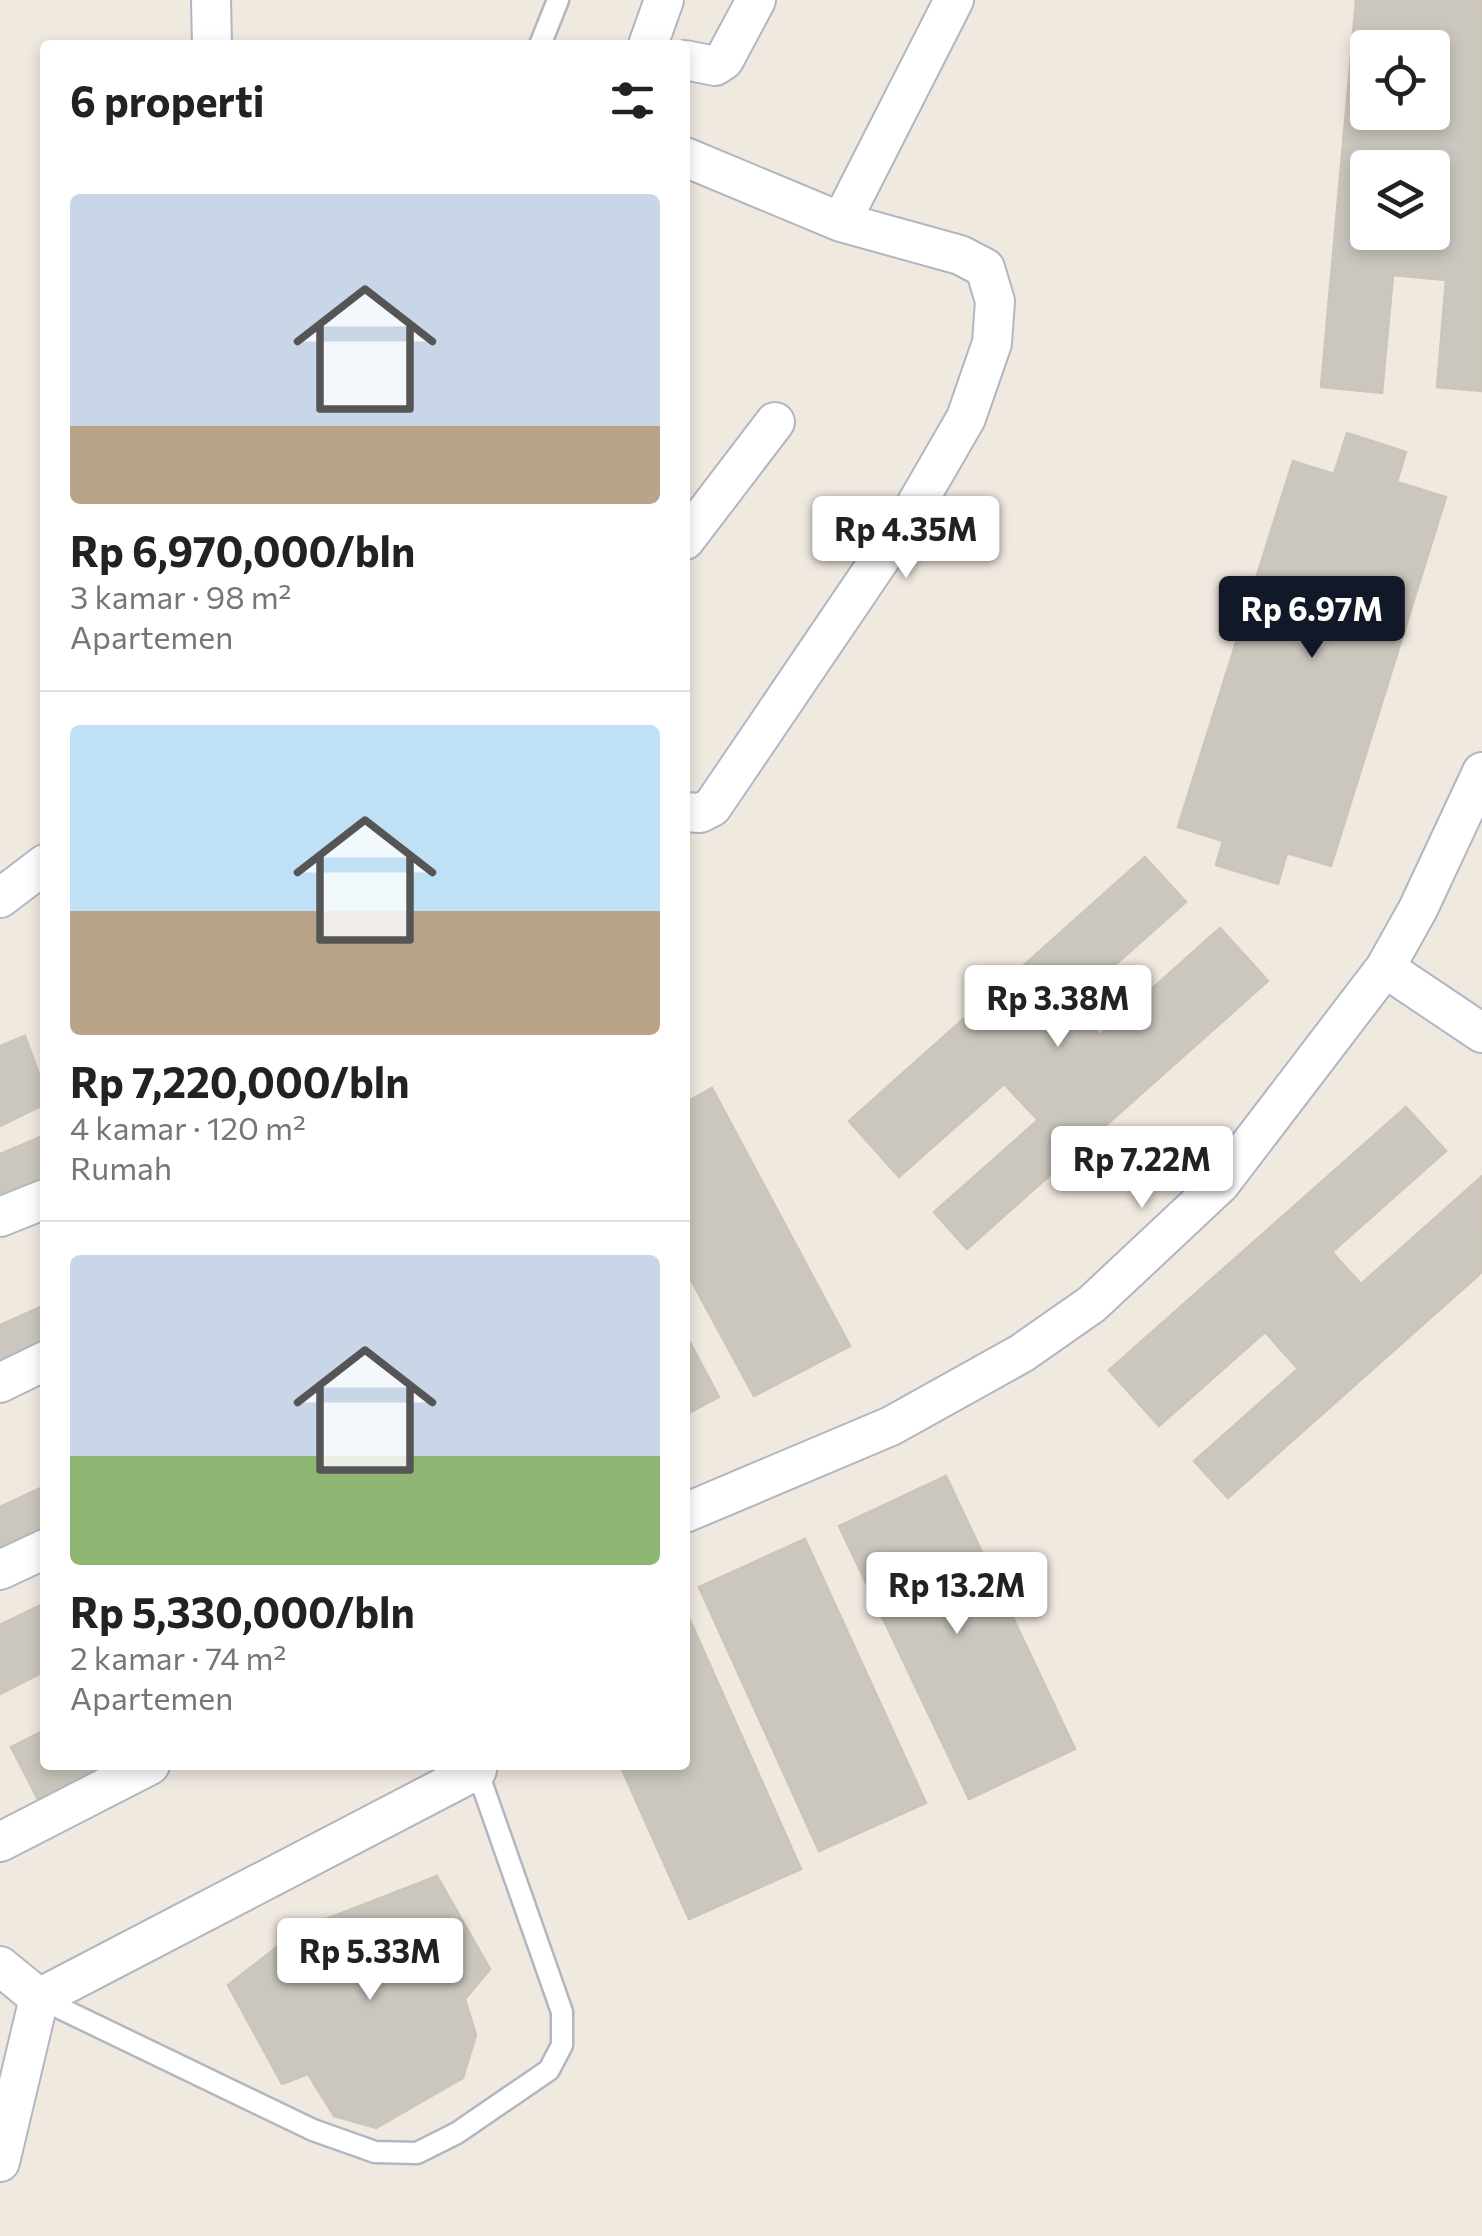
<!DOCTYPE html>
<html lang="id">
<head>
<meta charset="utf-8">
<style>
  body { margin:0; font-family:Commissioner,sans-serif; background:#f2f2f2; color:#222; height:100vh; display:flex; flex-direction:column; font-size:38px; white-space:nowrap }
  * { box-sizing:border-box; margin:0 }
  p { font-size:32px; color:#767676 }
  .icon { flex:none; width:55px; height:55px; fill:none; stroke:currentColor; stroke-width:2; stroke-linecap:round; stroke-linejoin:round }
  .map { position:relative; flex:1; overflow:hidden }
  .panel { position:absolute; left:40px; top:40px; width:650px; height:1730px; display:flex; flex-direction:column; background:#fff; border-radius:10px; box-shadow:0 5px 15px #0003 }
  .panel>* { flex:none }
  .tools { position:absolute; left:1350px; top:30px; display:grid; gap:20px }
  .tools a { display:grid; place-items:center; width:100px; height:100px; border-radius:10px; background:#fff; box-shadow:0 5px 15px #0003; font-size:50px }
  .price { position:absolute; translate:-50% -85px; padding:0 22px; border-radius:10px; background:#fff; color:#222; font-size:32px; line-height:65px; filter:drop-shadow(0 2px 5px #0008) }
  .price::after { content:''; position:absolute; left:50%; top:60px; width:30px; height:22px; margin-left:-15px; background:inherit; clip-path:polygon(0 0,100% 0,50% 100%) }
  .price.on { background:#111827; color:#fff }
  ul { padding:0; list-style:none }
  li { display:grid; align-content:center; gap:20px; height:530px; padding:0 30px }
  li+li { border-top:2px solid #e0e0e0 }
  li span { display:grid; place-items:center; height:310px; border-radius:10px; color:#555 }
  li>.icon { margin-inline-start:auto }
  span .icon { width:180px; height:180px; fill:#fffc; stroke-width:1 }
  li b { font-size:42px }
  h2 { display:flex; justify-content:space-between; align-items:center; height:120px; padding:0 30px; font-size:42px }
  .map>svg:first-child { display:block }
  .building { fill:#cbc7be; stroke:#ccc5b8; stroke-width:2.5; fill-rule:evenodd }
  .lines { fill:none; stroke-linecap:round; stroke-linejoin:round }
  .service-casing { stroke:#b3b6c2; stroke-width:25 }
  .minor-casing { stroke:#b3b6c2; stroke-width:42 }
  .service { stroke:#fff; stroke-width:20 }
  .minor { stroke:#fff; stroke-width:38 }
</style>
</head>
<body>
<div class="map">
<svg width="1482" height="2236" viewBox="0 0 1482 2236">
  <rect width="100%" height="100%" fill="#f0e9e0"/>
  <path class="building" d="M1356,0h126v391l-45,-4 9,-107 -53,-5 -11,118 -61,-6zM1368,48h64v64h-64zM1368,168h64v64h-64z
    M1347,433l59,19 -9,30 49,15 -115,369 -44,-13 -9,31 -62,-19 7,-24 -45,-14 115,-366 41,13z
    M1145,857l41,45 -114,101 28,32 120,-107 48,53 -301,268 -33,-37 104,-92 -34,-36 -105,93 -50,-56z
    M25,1036l20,55v13l-45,22v-80z
    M712,1088l138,258 -96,50 -69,-127v-166z
    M1406,1107l40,44 -114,101 29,32 120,-107 1,95 -254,226 -34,-37 104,-92 -33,-37 -106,94 -50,-56z
    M45,1135v56l-45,20v-57z
    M45,1305v47l-45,22v-49z
    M685,1333l34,64 -34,18z
    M946,1476l129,273 -106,50 -130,-273z
    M45,1486v55l-45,22v-56z
    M805,1539l121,264 -107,48 -120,-264z
    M45,1603v68l-45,23v-69z
    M685,1609l116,260 -112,50 -69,-154h65z
    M45,1730v35h80l-83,42 -31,-60z
    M437,1876l53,93 -25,30 11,36 -13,43 -87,50 -42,-12 -26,-42 -26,10 -54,-99 72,-56z"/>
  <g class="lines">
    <defs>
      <path id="service" d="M540,45l18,-45
        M39,1998l274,132 62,22 42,1 40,-20 92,-63 13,-25v-33l-85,-242"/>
      <path id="minor" d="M211,0l1,45
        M648,45l16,-45
        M685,60l30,6 9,-6 32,-60
        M685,157l156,65 119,33 25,13 10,33 -3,42 -26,75 -56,97 -198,292 -12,6 -15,-1
        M841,222l113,-222
        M685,540l90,-118
        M0,898l45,-34
        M1385,968l97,65
        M0,1217l45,-18
        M0,1383l45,-22
        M685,1513l206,-87 131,-73 70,-49 128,-120 165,-216 33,-59 64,-137
        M0,1570l45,-21
        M0,1842l150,-77
        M0,1966l39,32 -39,164
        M39,1998l438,-228 -1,-5"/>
    </defs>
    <use href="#service" class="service-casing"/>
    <use href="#minor" class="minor-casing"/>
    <use href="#service" class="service"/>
    <use href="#minor" class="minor"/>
  </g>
</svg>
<div class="tools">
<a><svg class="icon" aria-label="locate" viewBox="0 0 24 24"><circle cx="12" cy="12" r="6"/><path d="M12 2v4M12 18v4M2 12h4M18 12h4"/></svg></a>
<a><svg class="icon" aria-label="layers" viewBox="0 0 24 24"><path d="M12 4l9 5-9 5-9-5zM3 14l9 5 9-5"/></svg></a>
</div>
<b class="price" style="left:906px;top:581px">Rp 4.35M</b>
<b class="price on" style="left:1312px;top:661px">Rp 6.97M</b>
<b class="price" style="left:1058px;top:1050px">Rp 3.38M</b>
<b class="price" style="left:1142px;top:1211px">Rp 7.22M</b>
<b class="price" style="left:957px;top:1637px">Rp 13.2M</b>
<b class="price" style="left:370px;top:2003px">Rp 5.33M</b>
<section class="panel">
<h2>6 properti<svg class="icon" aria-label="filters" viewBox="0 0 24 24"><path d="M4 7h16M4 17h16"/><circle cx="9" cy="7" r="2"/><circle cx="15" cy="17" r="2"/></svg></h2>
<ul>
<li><span style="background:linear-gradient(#c9d6e8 75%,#b9a48a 0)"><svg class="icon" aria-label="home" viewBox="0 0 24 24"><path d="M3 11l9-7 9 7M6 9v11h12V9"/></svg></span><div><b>Rp 6,970,000/bln</b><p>3 kamar · 98 m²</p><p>Apartemen</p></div></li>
<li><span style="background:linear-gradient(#bfe0f5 60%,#b9a48a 0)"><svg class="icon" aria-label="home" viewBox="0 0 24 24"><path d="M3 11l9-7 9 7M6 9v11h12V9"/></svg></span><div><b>Rp 7,220,000/bln</b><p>4 kamar · 120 m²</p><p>Rumah</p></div></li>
<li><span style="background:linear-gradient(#c9d6e8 65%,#8fb573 0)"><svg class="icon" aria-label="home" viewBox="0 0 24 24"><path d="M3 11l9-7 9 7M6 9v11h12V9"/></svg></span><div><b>Rp 5,330,000/bln</b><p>2 kamar · 74 m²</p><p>Apartemen</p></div></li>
</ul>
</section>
</div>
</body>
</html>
